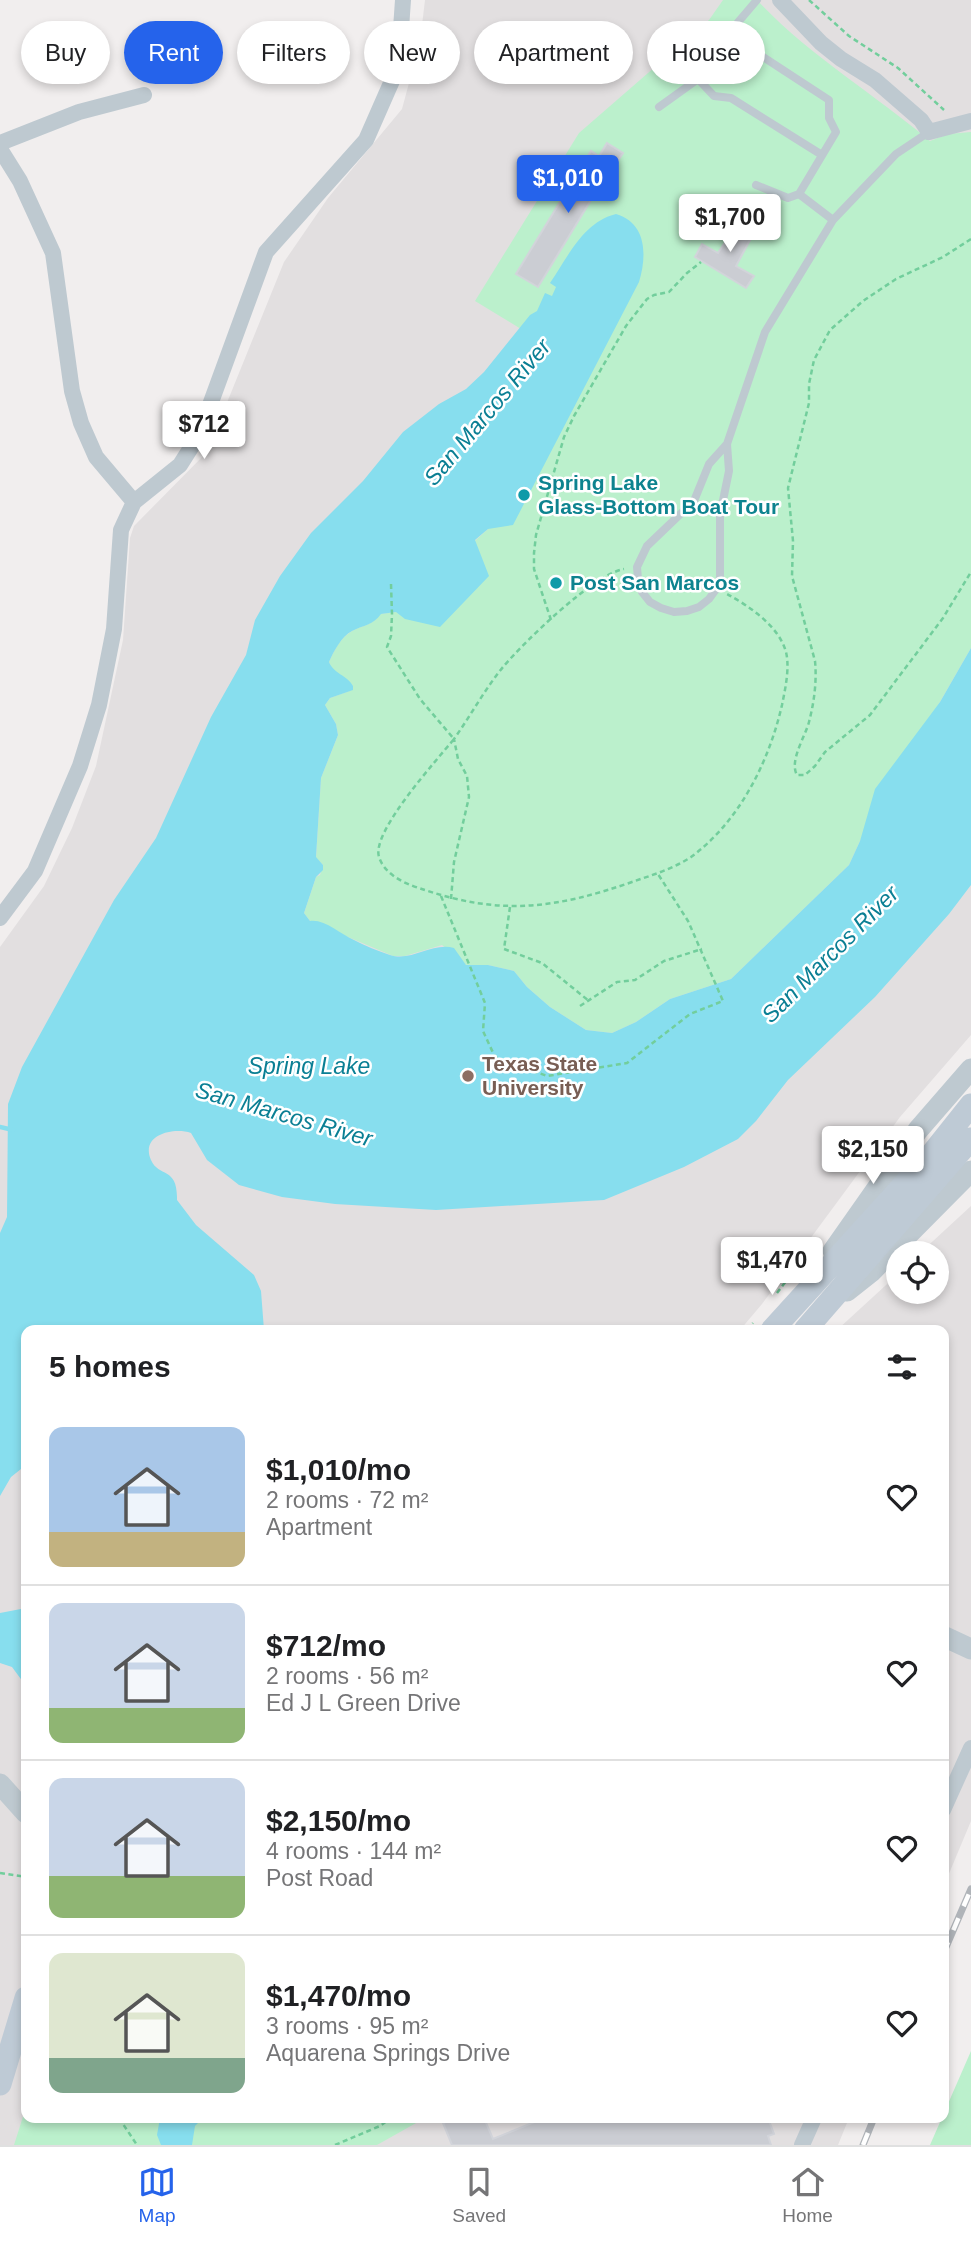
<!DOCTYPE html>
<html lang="en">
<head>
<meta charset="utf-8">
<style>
  body { margin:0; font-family:Helvetica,sans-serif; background:#f6f6f6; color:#202124; height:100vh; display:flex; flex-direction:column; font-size:26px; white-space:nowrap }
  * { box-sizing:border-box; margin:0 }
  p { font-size:23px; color:#757577 }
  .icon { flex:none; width:38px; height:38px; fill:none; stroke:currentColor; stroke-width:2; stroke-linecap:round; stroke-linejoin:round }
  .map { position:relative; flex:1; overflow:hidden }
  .details { position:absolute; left:21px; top:1325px; width:928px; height:798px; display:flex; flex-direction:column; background:#fff; border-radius:14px; box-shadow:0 4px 10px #0003 }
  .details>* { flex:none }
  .hud { position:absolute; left:21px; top:21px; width:929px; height:63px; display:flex; gap:14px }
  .controls { position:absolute; left:886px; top:1241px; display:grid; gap:14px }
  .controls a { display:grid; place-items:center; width:63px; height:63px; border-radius:50%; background:#fff; box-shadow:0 4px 10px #0003; font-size:35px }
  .price { position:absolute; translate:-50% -60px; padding:0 16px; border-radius:7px; background:#fff; color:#222; font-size:23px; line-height:46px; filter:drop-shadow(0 2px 4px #0008) }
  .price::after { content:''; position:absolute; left:50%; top:42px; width:21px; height:16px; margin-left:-10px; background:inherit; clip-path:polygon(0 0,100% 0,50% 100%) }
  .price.active { background:#2563eb; color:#fff }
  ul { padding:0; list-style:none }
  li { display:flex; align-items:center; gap:21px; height:175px; padding:0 28px }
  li+li { border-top:2px solid #e0e0e0 }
  li span { display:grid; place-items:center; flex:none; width:196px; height:140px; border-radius:14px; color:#555 }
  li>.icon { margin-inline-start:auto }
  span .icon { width:84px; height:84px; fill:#fffc; stroke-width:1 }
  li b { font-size:30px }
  h2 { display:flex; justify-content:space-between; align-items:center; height:84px; padding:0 28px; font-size:30px }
  .tag { padding:0 24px; border-radius:32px; background:#fff; box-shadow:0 4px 10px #0003; font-size:24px; line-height:63px }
  .tag.active { background:#2563eb; color:#fff }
  .tabs { display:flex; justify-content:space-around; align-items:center; height:98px; border-top:2px solid #e0e0e0; background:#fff; font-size:19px; color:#757577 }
  .tabs a { display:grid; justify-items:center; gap:4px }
  .tabs .active { color:#2563eb }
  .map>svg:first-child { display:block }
  .education { fill:#e2dfe0 }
  .green { fill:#bbf0cc }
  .water { fill:#87deee }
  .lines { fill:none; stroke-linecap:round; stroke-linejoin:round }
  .stream { stroke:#87deee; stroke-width:4.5 }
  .building { fill:#cbcdd3; stroke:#d2d4da; stroke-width:2 }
  .path { stroke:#72ce9c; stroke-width:2.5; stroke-dasharray:5 3.5; stroke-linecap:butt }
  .service { stroke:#bec9d0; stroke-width:8 }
  .minor { stroke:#bec9d0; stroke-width:16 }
  .tertiary { stroke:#bec9d0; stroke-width:21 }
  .secondary { stroke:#becad5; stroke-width:23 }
  .rail-casing { stroke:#b0b4b9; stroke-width:7 }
  .rail { stroke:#fff; stroke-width:4.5; stroke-dasharray:13; stroke-linecap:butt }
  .culture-dot { fill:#0f9aa8; stroke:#fff; stroke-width:2.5 }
  .education-dot { fill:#8d6e63; stroke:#fff; stroke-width:2.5 }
  .labels { text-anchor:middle; stroke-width:5; stroke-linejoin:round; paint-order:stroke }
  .culture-label { font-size:21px; font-weight:bold; fill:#0d838f; stroke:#fff; text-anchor:start }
  .education-label { font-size:21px; font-weight:bold; fill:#785e54; stroke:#fff; text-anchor:start }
  .water-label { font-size:23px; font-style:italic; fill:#0a7f94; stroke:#fff }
</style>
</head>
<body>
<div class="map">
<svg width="971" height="2145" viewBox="0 0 971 2145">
  <rect width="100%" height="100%" fill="#f1eeee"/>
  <path class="education" d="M425,0h546v1035l-71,82 -138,187 -22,26h-714v788h823l-11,27h-838v-1198l44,-61 28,-58 24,-62 27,-126 7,-102 4,-12 73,-74 77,-190 44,-64 74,-89 18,-67z
    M971,1206v615l-28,67v-558h-106l61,-56v18h38v-39h-16z"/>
  <path class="green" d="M723,0h34c51,55 116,93 173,141l18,-7 23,-2v516l-111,193 -11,24 -118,114 -61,20 -34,23 -24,11 -26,-3 -36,-23 -23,-20 -13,-16 -26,-6h-22l-24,-20 -37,11h-12l-83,-35 -6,-8 12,-36 4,-2 3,-10 -7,-7 5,-80 17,-43 -2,-11 -11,-19 5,-7 22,-8 1,-4 -21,-16 -3,-8c5,-11 11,-24 23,-31 11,-6 21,-6 28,-17l16,-2 92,-83 33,-200 -46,-28 104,-168 130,-113z
    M971,2051v94h-41z
    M26,2107v11h399l-48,27h-363z"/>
  <path class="water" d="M616,214c31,9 31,42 23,68l-126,243 -25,4 -13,11 14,36 -49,51 -35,-8 -9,-7 -15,2c-8,11 -17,11 -29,17 -11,6 -18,20 -23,31 5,12 18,13 24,24v4l-23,8 -5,7 11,19 2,11 -17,43 -5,79 7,8v5l-7,7 -12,36 6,8c15,-2 30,13 44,19 11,6 24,11 36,15 22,7 42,-13 64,-7l12,17h22l26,6 13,16 23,20 36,23 26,3 24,-11 34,-23 61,-20 118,-114 11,-24 15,-52 65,-87 31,-54v237l-22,29 -74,83 -87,83 -32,41 -18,18 -54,28 -80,33 -168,10 -101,-6 -53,-7 -43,-12 -32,-25 -16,-27c-18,-6 -51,2 -40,27 8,18 27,6 26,40l19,25 58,50 7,16 3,39h-238v135l-15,12 -11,19v-263l7,-16 1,-113 14,-37 92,-167 42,-62 55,-121 35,-62 9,-35 25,-44 31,-43 52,-52 40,-49 36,-28 27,-15 18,-17 46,-57 7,-4 8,-18 7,3 4,-9 -6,-4c18,-26 33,-61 66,-69z
    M26,1608v78l-14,-19 -12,-4v-50z
    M160,2118h43l-8,8 -3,19h-31l-4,-10z"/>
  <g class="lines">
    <path class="stream" d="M0,1127l13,3"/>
  </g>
  <path class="building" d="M607,143l16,10 -8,12 -2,-1 -75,123 -22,-13 75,-123 8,5z
    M740,219l16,10 -20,37 18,10 -8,12 -51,-31 7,-13 16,9z
    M458,2118h26l9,21 51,-21h224l6,16 -6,2 3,9h-319l-9,-22z"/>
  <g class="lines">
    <path class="path" d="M809,0l40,36 49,32 46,42
      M971,239l-28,18 -47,22 -33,22 -33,29 -16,30 -5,24v19l-21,85 5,53 -1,35 23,85c2,20 -1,42 -6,61 -4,15 -20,39 -12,53h8l10,-9 10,-14 45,-37 73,-97 28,-46
      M391,584l1,30 -1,22 -4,11 33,52 34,40c-17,21 -83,93 -75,118 6,19 29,28 46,33 77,26 132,18 207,-8 20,-7 41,-13 59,-25 48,-35 78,-95 91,-152 3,-15 8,-37 4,-53 -7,-26 -37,-46 -59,-58
      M551,620l-17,-51v-16l2,-18 28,-98 10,-21 52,-90 21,-27 7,-4 15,-3 18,-19 14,-11
      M441,896l44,107 -2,28 12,26 52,19 80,-13 63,-49 33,-13 -35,-80 -30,-47
      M451,899l3,-37 15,-65 -2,-21 -9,-17 -4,-20c17,-24 31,-50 49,-72 21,-25 91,-93 121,-98
      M510,907l-6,42 38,14 47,38
      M580,1006l37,-24 18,-2 29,-19 38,-12
      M777,1293l38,-50
      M747,1330l6,-7
      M0,1873l26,4
      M119,2118l18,27
      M335,2145l45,-19 11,-8"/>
    <path class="service" d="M728,34l101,66v18l7,14 -37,62 34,26
      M698,79l16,17 17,2 91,57
      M659,107l39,-28 30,-45 29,-34
      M756,185l32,13 11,-4
      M727,444l-18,20 -15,37 -47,45 -10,21 1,12 4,13 8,10 11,6 13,4 13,-1 12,-4 10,-8 8,-11 3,-11v-62l9,-44 -2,-27 38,-112 68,-112 63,-66 33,-22"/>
    <path class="minor" d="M780,0l41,43 20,16 34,21 46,40 8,12 42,-11
      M0,143l79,-31 65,-17
      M0,149l20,32 33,72 19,138 9,32 15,34 38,45
      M0,918l35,-47 45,-105 19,-61 15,-76 7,-99 13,-28 46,-37 19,-30 67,-183 100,-112 29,-66 5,-31 3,-43
      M943,1810l28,-62
      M802,2145l12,-27"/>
    <path class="tertiary" d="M833,1251l85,-121 53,-61
      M847,1291l24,-19 100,-101
      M943,1636l28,13
      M0,1784l26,29"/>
    <path class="secondary" d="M772,1330l160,-176 39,-49
      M805,1330l166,-191
      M0,2084l26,-86"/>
    <defs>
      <path id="rail" d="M943,1954l28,-65
        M863,2145l11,-27"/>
    </defs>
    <use href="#rail" class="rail-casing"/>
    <use href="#rail" class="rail"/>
  </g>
  <g class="culture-dot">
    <circle cx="524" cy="495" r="7"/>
    <circle cx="556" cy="583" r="7"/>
  </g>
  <circle class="education-dot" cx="468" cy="1076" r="7"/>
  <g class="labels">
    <g class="culture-label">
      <text x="538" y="490">Spring Lake<tspan x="538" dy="24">Glass-Bottom Boat Tour</tspan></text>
      <text x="570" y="590">Post San Marcos</text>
    </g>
    <g class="education-label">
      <text x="482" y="1071">Texas State<tspan x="482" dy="24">University</tspan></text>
    </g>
    <g class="water-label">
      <text transform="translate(487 412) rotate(-50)" y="8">San Marcos River</text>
      <text transform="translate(830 954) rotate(-45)" y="8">San Marcos River</text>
      <text x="309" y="1074">Spring Lake</text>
      <text transform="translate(284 1114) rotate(16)" y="8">San Marcos River</text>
    </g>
  </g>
</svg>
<div class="controls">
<a><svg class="icon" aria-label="locate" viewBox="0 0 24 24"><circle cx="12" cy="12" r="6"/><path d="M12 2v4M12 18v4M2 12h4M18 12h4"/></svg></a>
</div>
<b class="price active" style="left:568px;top:215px">$1,010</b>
<b class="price" style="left:730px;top:254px">$1,700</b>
<b class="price" style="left:204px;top:461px">$712</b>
<b class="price" style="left:873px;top:1186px">$2,150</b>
<b class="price" style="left:772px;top:1297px">$1,470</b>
<div class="hud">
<a class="tag">Buy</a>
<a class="tag active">Rent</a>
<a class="tag">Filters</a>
<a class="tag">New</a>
<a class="tag">Apartment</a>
<a class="tag">House</a>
</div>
<section class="details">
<h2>5 homes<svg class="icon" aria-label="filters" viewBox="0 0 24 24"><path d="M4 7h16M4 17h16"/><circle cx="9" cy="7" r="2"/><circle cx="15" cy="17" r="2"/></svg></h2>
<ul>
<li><span style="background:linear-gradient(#a9c7e8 75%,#c2b280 0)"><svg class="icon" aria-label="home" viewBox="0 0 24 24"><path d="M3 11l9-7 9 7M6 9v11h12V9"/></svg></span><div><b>$1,010/mo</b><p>2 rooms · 72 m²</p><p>Apartment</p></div><svg class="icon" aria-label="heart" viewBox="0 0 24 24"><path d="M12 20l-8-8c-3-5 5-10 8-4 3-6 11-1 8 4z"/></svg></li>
<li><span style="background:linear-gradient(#c9d6e8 75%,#8fb573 0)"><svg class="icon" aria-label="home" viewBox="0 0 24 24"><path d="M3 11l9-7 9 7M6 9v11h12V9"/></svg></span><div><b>$712/mo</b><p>2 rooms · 56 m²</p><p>Ed J L Green Drive</p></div><svg class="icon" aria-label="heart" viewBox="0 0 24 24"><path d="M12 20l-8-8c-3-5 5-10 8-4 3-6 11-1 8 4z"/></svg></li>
<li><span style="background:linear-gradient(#c9d6e8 70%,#8fb573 0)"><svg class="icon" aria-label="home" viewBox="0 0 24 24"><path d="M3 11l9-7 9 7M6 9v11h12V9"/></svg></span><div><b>$2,150/mo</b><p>4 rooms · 144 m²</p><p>Post Road</p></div><svg class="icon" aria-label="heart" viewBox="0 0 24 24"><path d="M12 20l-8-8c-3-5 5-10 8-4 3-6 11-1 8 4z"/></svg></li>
<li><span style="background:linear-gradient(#dfe7d0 75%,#7fa58c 0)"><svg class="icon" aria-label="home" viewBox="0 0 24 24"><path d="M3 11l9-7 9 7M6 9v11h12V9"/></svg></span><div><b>$1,470/mo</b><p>3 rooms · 95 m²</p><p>Aquarena Springs Drive</p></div><svg class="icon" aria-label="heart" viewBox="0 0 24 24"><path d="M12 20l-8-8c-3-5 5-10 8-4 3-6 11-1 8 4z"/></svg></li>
</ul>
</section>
</div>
<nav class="tabs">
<a class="active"><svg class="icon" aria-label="map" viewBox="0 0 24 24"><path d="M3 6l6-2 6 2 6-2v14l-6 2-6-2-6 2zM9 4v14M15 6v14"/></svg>Map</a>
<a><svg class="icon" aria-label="saved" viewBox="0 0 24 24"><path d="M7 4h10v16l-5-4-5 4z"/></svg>Saved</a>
<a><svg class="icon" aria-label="home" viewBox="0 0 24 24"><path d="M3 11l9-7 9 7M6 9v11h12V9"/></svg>Home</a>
</nav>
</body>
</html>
